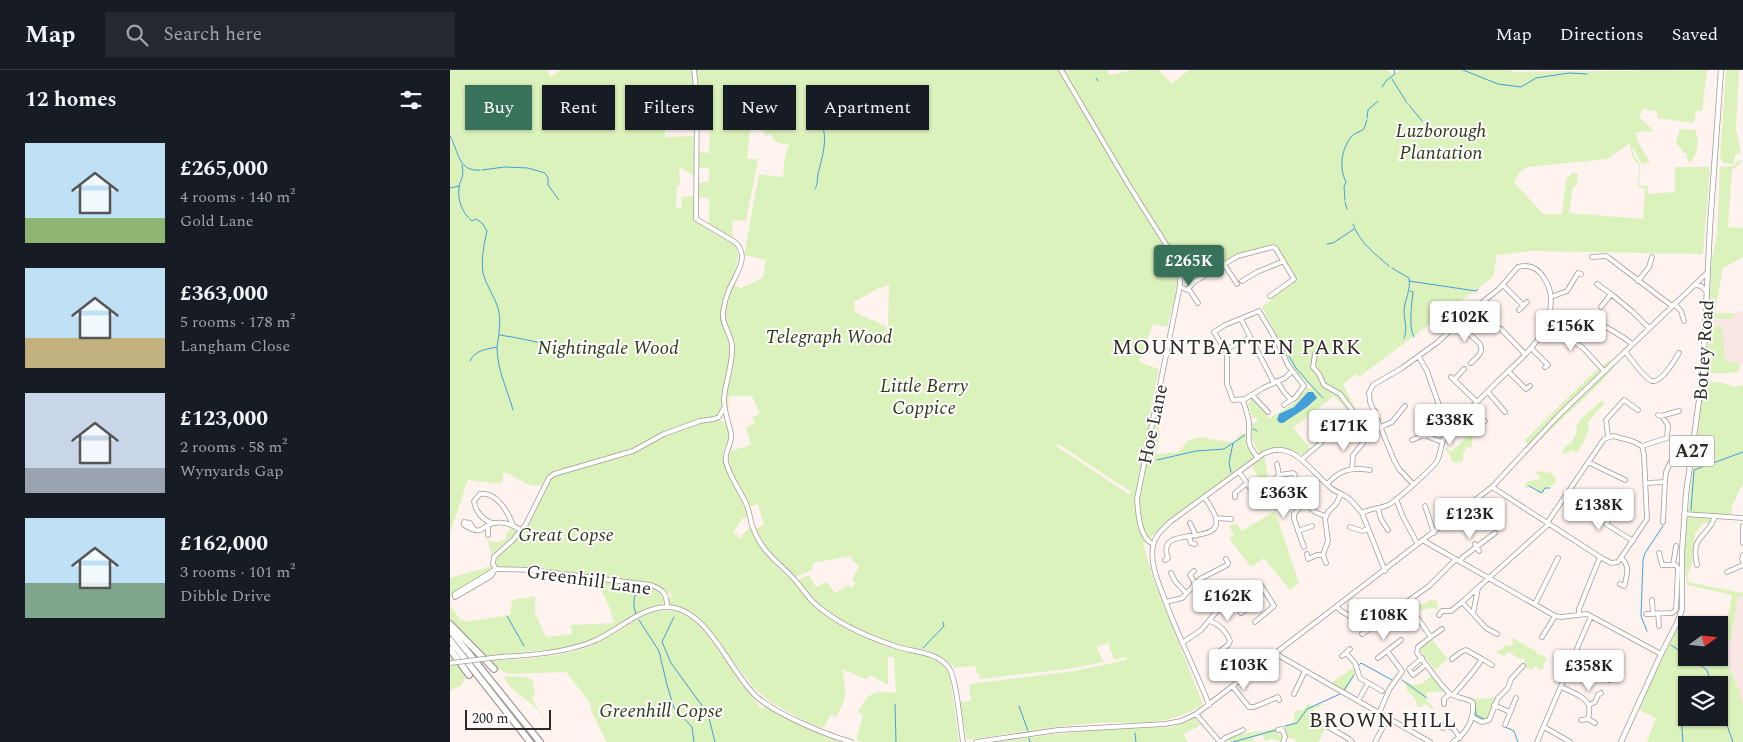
<!DOCTYPE html>
<html lang="en">
<head>
<meta charset="utf-8">
<style>
  body { margin:0; font-family:Spectral,serif; background:#242831; color:#f1f3f6; height:100vh; display:flex; flex-direction:column; font-size:19px; white-space:nowrap }
  * { box-sizing:border-box; margin:0 }
  p { font-size:16px; color:#9ea1a6 }
  .icon { flex:none; width:28px; height:28px; fill:none; stroke:currentColor; stroke-width:2; stroke-linecap:round; stroke-linejoin:round }
  .map { position:relative; flex:1; overflow:hidden }
  .details { display:flex; flex-direction:column; background:#171b24; width:450px }
  .details>* { flex:none }
  .hud { position:absolute; left:15px; top:15px; width:475px; height:45px; display:flex; gap:10px }
  .needle { width:32px; rotate:75deg }
  .tools { position:absolute; left:1228px; top:546px; display:grid; gap:10px }
  .tools a { display:grid; place-items:center; width:50px; height:50px; border-radius:0px; background:#171b24; box-shadow:0 1px 4px #0004; font-size:25px }
  .scale { position:absolute; left:15px; bottom:12px; width:86px; box-sizing:border-box; padding-left:5px; border:2px solid #2d2927; border-top:0; font-size:14px; line-height:18px; white-space:nowrap; color:#2d2927; -webkit-text-stroke:4px #fff; paint-order:stroke }
  .price { position:absolute; translate:-50% -42px; padding:0 11px; border-radius:5px; background:#fff; color:#222; font-size:16px; line-height:32px; filter:drop-shadow(0 1px 2px #0008) }
  .price::after { content:''; position:absolute; left:50%; top:30px; width:15px; height:11px; margin-left:-8px; background:inherit; clip-path:polygon(0 0,100% 0,50% 100%) }
  .price.current { background:#38725a; color:#fff }
  ul { padding:0; list-style:none }
  li { display:flex; align-items:center; gap:15px; height:125px; padding:0 25px }
  li span { display:grid; place-items:center; flex:none; width:140px; height:100px; border-radius:0px; color:#555 }
  li>.icon { margin-inline-start:auto }
  span .icon { width:60px; height:60px; fill:#fffc; stroke-width:1 }
  li b { font-size:21px }
  h2 { display:flex; justify-content:space-between; align-items:center; height:60px; padding:0 25px; font-size:21px }
  .chip { padding:0 18px; border-radius:0px; background:#171b24; box-shadow:0 1px 4px #0004; font-size:18px; line-height:45px }
  .chip.current { background:#38725a; color:#fff }
  header { display:flex; align-items:center; gap:30px; box-sizing:border-box; height:70px; padding:0 25px; background:#171b24; border-bottom:1px solid #363941 }
  header strong { font-size:24px }
  nav { display:flex; gap:28px; margin-inline-start:auto; font-size:18px }
  .search { width:350px; height:45px; background:#242831; display:flex; align-items:center; gap:12px; box-sizing:border-box; padding:0 18px; border-radius:0px; color:#9ea1a6; font-size:19px }
  main { display:flex; flex:1; min-height:0 }
  .map>svg:first-child { display:block }
  .industrial { fill:#fbe6e6 }
  .green { fill:#dcf2bc; fill-rule:evenodd }
  .water { fill:#449eda }
  .lines { fill:none; stroke-linecap:round; stroke-linejoin:round }
  .stream { stroke:#449eda; stroke-width:1 }
  .minor-casing { stroke:#a39996; stroke-width:5.5 }
  .major-casing { stroke:#a39996; stroke-width:6 }
  .highway-casing { stroke:#a39996; stroke-width:8 }
  .minor { stroke:#fff; stroke-width:4 }
  .major { stroke:#fff; stroke-width:4.5 }
  .highway { stroke:#fff; stroke-width:5.5 }
  .minor-bridge-casing { stroke:#a39996; stroke-width:5.5; stroke-linecap:butt }
  .minor-bridge { stroke:#fff; stroke-width:4 }
  .labels { text-anchor:middle; stroke-width:4; stroke-linejoin:round; paint-order:stroke }
  .shield { fill:#fff; stroke:#6c6968; stroke-width:1 }
  .shield-label { font-size:18px; font-weight:bold; fill:#2d2927 }
  .park-label { font-size:19px; font-style:italic; fill:#2e3b16; stroke:#fff }
  .street-label { font-size:19px; fill:#2d2927; stroke:#fff }
  .quarter-label { font-size:21px; letter-spacing:1px; fill:#312926; stroke:#fff }
</style>
</head>
<body>
<header>
<strong>Map</strong>
<div class="search"><svg class="icon" aria-label="search" viewBox="0 0 24 24"><circle cx="10" cy="10" r="6"/><path d="M15 15l6 6"/></svg>Search here</div>
<nav><a>Map</a><a>Directions</a><a>Saved</a></nav>
</header>
<main>
<section class="details">
<h2>12 homes<svg class="icon" aria-label="filters" viewBox="0 0 24 24"><path d="M4 7h16M4 17h16"/><circle cx="9" cy="7" r="2"/><circle cx="15" cy="17" r="2"/></svg></h2>
<ul>
<li><span style="background:linear-gradient(#bfe0f5 75%,#8fb573 0)"><svg class="icon" aria-label="home" viewBox="0 0 24 24"><path d="M3 11l9-7 9 7M6 9v11h12V9"/></svg></span><div><b>£265,000</b><p>4 rooms · 140 m²</p><p>Gold Lane</p></div></li>
<li><span style="background:linear-gradient(#bfe0f5 70%,#c2b280 0)"><svg class="icon" aria-label="home" viewBox="0 0 24 24"><path d="M3 11l9-7 9 7M6 9v11h12V9"/></svg></span><div><b>£363,000</b><p>5 rooms · 178 m²</p><p>Langham Close</p></div></li>
<li><span style="background:linear-gradient(#c9d6e8 75%,#9aa5b1 0)"><svg class="icon" aria-label="home" viewBox="0 0 24 24"><path d="M3 11l9-7 9 7M6 9v11h12V9"/></svg></span><div><b>£123,000</b><p>2 rooms · 58 m²</p><p>Wynyards Gap</p></div></li>
<li><span style="background:linear-gradient(#bfe0f5 65%,#7fa58c 0)"><svg class="icon" aria-label="home" viewBox="0 0 24 24"><path d="M3 11l9-7 9 7M6 9v11h12V9"/></svg></span><div><b>£162,000</b><p>3 rooms · 101 m²</p><p>Dibble Drive</p></div></li>
</ul>
</section>
<div class="map">
<svg width="1293" height="672" viewBox="0 0 1293 672">
  <rect width="100%" height="100%" fill="#fef3ef"/>
  <path class="industrial" d="M1293,241v52l-4,2 -2,-3 -12,-1 -4,-35h-12v-7l9,1 16,-3v-4z
    M1288,526h5v110l-4,-17 -16,-36 8,-12z"/>
  <path class="green" d="M0,0h97l4,7 9,-7h548l1,5 24,-5h26l13,14 17,-14h199l3,3h6l1,-3h113v2l196,-2 -5,41h-6l-2,12 -36,-5 -1,-8 -6,1 -8,-3 -4,9 15,14 -18,1 1,8 13,22 -8,2 -3,-4 -5,-12h-2l2,7 6,10 -1,21h9v8l27,-2v-25h35l-7,87 -171,-3 -35,4 -4,22 -134,100 -3,-3 -13,10 16,32 -16,-21 -5,-3 -1,2 17,24 -20,-22 -41,32 18,21 -9,6c-14,-6 -28,-13 -43,-1l-8,-18 1,-12 6,-3 -3,-4 -3,1 -4,-14 4,-5 17,19 22,-12 16,-19 3,2 2,-1 -19,-20 -31,-61 10,-7 -1,-2 29,-21 -5,1 -21,-34 -32,9 -1,-1 -28,17 -26,13h-1l-1,-12 -5,-10 -6,2c8,20 -2,45 -7,65l-14,-3 -14,38 20,7 -11,53 10,-2 2,14 -4,20 23,-2 8,-11 13,-4 34,6 5,-8 6,-2 2,12 8,12 -87,64 -23,22h-2l10,35 50,126c-40,27 -75,15 -119,20 -39,4 -78,10 -117,16l-8,-38 12,-1 -2,-17 100,-12 58,-12 -1,-3 -12,3 -6,-17 -12,4 8,15 -36,7 -89,10 1,-2 -1,-3h-2l-1,-8 -21,2c-5,-4 -10,-9 -15,-12 -14,-8 -33,-8 -48,-13 -21,-7 -52,-20 -69,-34 -10,-8 -17,-19 -25,-29l11,-5 7,12 11,-5 8,11 13,-8 4,3 4,-5 -4,-3 7,-14 -7,-6 -1,-4 -38,7 -1,7 -16,7 -28,-26 -13,-22 9,-4 -6,-21 -9,3c-8,-16 -23,-37 -19,-56l21,-6 -5,-18 9,-3 -3,-7 8,-3 -8,-18h-23l-1,14 -6,1 -8,9 9,1 6,9 -1,2 2,3c-1,7 -6,12 -7,18 -1,17 19,48 26,64l-6,1 -10,14 9,7v-4l8,-7c8,21 26,37 42,53 18,17 27,33 50,45 16,8 33,16 49,22 17,5 36,5 51,16 4,3 6,8 8,13l9,65h-96l-7,-2 7,-25 -5,-3c11,-20 14,-22 38,-19l-2,-36h-6v28l-17,-10 -6,4 -23,-10c4,23 6,27 -6,48l-5,-3 -7,14 -15,-5 -39,-21 -17,-15 -51,-66c-11,-8 -21,-10 -30,-16 -4,-2 -3,-3 -3,-7l3,-2 -2,-3h-2l-17,-9 -13,-3v3l12,2 14,9 2,5 -6,6c-33,15 -61,35 -97,42 -7,2 -12,3 -19,2l-59,6 -35,-37v-14l11,16 3,-1 1,2 45,-7 2,-15 23,-4v17l11,24 26,-3 -1,-9 43,-2 -5,-17 -15,-30 -67,-8 -29,-1 -2,-2 1,-8 18,-17 10,-12 26,-51 -7,9c-18,1 -22,-6 -37,-13h-4v9l-4,2 -31,-4 -18,53zM245,28l4,5 -2,17 2,3 11,-2 -1,32 -11,-1v16h11v14l-11,1 -1,14 12,1v27l24,14 -1,-19 14,1 12,-62h-11l3,-27 11,-22 -2,15 7,11 5,-2 4,8 8,2h6l-4,12 -2,21 -24,-3 -15,81 22,5 -3,18 -22,10 -11,-5c6,-12 10,-24 6,-37l-40,-26 -2,-4v-20l-13,1 1,11h-6l1,-23h3l-1,-18 16,9v-40l-30,1v-12c10,-3 18,-9 28,-12zM1180,73l2,13 7,10 -1,21 7,2 -2,30 -74,-6 4,-26 4,-2 1,-12h-6l-6,6 -4,35h-19l-29,-32 5,-9 9,-6 79,-8zM439,215l-1,42 -33,-15 -1,-10 23,-13zM608,374l72,47v4l-74,-49z
    M1276,0h13l-3,60 5,23 -6,2 -1,9 -11,-1 -3,-6z
    M1230,59l15,1c5,9 3,23 -4,32h-3l-2,-9h-4v-4l-6,-6z
    M1288,90l5,1 -11,9 -4,57 15,1v29l-20,11 -8,42 1,3h18v4l-3,2h-22v-27l4,-39 4,-17 3,-69 14,-1z
    M1259,256h12l2,9 2,26 12,1 3,5 -2,4 -6,2h-26z
    M1159,290l6,6 -12,14 -68,65h-6l-5,-4 65,-64z
    M1254,311l19,2 11,4 9,-2v100c-6,6 -6,14 -11,20l-1,11 -43,-4z
    M1152,330l3,3 -18,20 2,3 -1,7 -11,20 -7,-3 -4,5 -4,-3 4,-6 6,-4 4,-8 1,-9 4,-6z
    M1018,366h5l-2,13 -4,-3 -4,8v7l-9,2 -3,-3 -1,-6 -4,-4v-3l4,4 3,-1z
    M814,386l5,25 -5,4 -13,-20z
    M1086,401l16,2 4,6 -2,6 -8,2 -6,7 -3,-1v-4l-7,-3 -4,3 -1,-5 4,-3 11,-2 -1,-4 -4,-2z
    M817,418h2l9,20 -3,3 24,72 -9,7 -26,-32 -13,9 -22,-29 5,-3 -5,-9 7,-3 6,8 33,-20 -9,-20z
    M1237,446l22,1 2,5 -8,2 -8,9 -3,27 1,2 -6,14 1,6 55,11v3h-5l-7,45 -3,4 -2,-2 1,-3 1,-24 4,-21 -45,-10c-1,-6 -1,-13 -3,-21z
    M64,456l4,4 -1,3 -25,23 -4,-15 10,1 8,-3v-6z
    M42,496l-2,6 -40,25v-19z
    M980,530l7,1 1,8 -7,-1 -11,2 -5,-3 -1,2 -6,1 2,6 -11,9 -6,-7 10,-7 3,-6 4,-3 12,3z
    M209,541c11,-1 21,-1 30,5 21,14 39,50 55,71 6,7 12,13 16,21l3,1 1,-3 13,7 63,29h-233l-15,-29 -2,-10 -24,-31 -57,2 -15,-7 -4,-6c31,-2 71,-3 100,-15 24,-10 44,-29 69,-35z
    M1234,551l6,4h-4v33h33v-8l5,1 -1,2 16,36 4,17v36h-96l9,-24 -17,-8c7,-16 33,-81 45,-89zM1236,615h33v33h-33z
    M1061,567c8,4 14,10 23,12l4,6h4l5,3 -4,7 1,2 -1,2 -3,1 -5,-4 -5,5v-3h-3l-4,-3 2,-6 -8,-1 -7,-6 -4,1 -1,3 -8,-3 1,-3h3l5,-5h6l1,-2z
    M982,570l16,19 -13,11 -16,-21z
    M0,582l17,23 -6,11 -11,4z
    M903,598l3,4 -10,20 -15,-9z
    M982,605l13,17h-17l-3,4v3l9,9 -2,1 -7,-5 -3,3h-4l-4,-10 -7,-7 -2,-7 2,-2 7,5 2,-2h5z
    M54,606l22,1 7,4 2,15 -3,1c2,10 11,14 13,25 -2,-4 -4,-9 -8,-13 -8,-8 -32,-23 -33,-33z
    M1048,624l1,1 -5,7 -7,17 -4,2 -8,-4v-13l-4,-5 22,-1z
    M870,633l1,4 -7,2 -3,8 16,9 -9,16h-22l-1,-3 -9,-2 -1,-12 8,-2 2,-12 8,-1 4,-6 6,2z
    M745,648l6,7 -18,9 5,8h-189l48,-7 51,-5 73,-3z
    M826,658l2,7 5,1 -1,6 -11,-3 -6,2 -2,-6 -9,2 -1,5h-27c7,-9 22,-8 32,-11l2,1z"/>
  <path class="water" d="M858,322h5l4,6 -10,9 -24,16h-3l-3,-3 2,-6 15,-7z"/>
  <g class="lines">
    <path class="stream" d="M1013,0l35,14 23,3 15,-9 33,-5 18,1
      M646,8l2,3
      M942,9l15,24
      M932,17l4,-6 9,-7 -1,-4
      M959,35l13,16
      M917,48l1,-8 10,-9
      M974,53l3,5
      M0,66c9,16 8,36 30,34
      M12,95c3,12 -2,14 -3,23 -2,12 4,26 13,33l4,-2 6,4 5,8c-3,13 -6,28 -4,42 3,12 10,21 14,32 5,13 2,29 0,42
      M32,100l22,-3 24,1 17,5 3,5v7l11,15
      M0,118l9,-2
      M365,119c3,-5 2,-9 3,-15 4,-17 12,-39 1,-55
      M895,130l-1,-13 2,-5c-7,-14 -5,-32 5,-45 3,-4 9,-5 13,-8l3,-9
      M895,132l2,7
      M903,154c6,18 22,30 36,42
      M877,174l6,-1 21,-14
      M942,198l17,10c2,12 -4,21 -5,32 0,10 4,19 0,28
      M959,211l67,10 2,-2
      M960,221l3,1c-1,11 -5,35 1,45
      M50,265c23,3 44,10 66,12
      M839,286l7,12 10,11
      M20,291c5,-11 17,-12 27,-14 0,23 10,41 16,63
      M856,310l17,18
      M803,359h1l3,2
      M707,390l39,-9 28,-2 21,-14
      M781,402l-2,-9 4,-20
      M1079,416l13,7 3,-5h5
      M1241,440l3,-40 49,-18
      M186,544c-3,-9 -3,-15 1,-23
      M57,546l17,30
      M224,547l-12,25 9,21 37,51 7,28
      M189,550l20,31 8,34 7,23 18,19 2,15
      M1197,561l-6,-15 2,-56 2,-7 18,-27
      M1221,575l15,10
      M473,578l21,-22 -1,-4
      M1240,588l17,12 5,15
      M909,595l2,-2 31,17
      M952,610l25,18
      M894,620l10,-15
      M1023,631l2,3 1,11 8,4
      M1269,633l14,39
      M445,634l1,38
      M569,636l9,25
      M835,656l12,-3 10,-14 33,-15
      M1055,657l9,4 4,11
      M685,663l1,9
      M579,668l1,4
      M783,672l43,-12
      M1233,672l-2,-27 4,-37"/>
    <defs>
      <path id="minor" d="M244,0l3,27 -1,122 39,23c16,15 0,33 -6,48 -3,7 -5,14 -6,22 -2,13 9,22 9,35 1,18 -7,35 -8,52 0,12 4,22 7,34 2,10 -7,18 -5,29 4,16 15,29 21,44 3,7 3,15 6,22 10,26 25,33 42,52 6,7 11,14 17,21 23,22 55,36 86,46 16,5 40,5 51,21 8,12 11,57 14,74
        M611,0l67,114 51,81 2,8 -2,18 -42,208c1,13 2,39 16,45
        M1142,187l14,-1 3,2 63,48
        M774,194l13,20
        M792,211l15,-9 27,-11
        M1188,211l11,-14 3,-10
        M1147,214l14,10
        M1053,215l20,20
        M1245,215l6,1 6,6
        M730,217l10,4 8,12
        M738,219l6,-7 44,-26 35,-9 3,2 18,30 -24,17
        M1101,227l16,-6 11,-18 3,1
        M1224,234l7,7 3,10
        M1151,237l10,-13 22,18 16,16
        M1069,240l8,-8
        M1139,244l-1,3c15,9 31,16 44,27
        M791,249l33,64
        M1008,253l22,21c4,9 -3,13 -9,19
        M1096,253l37,25 21,23
        M1051,259l24,25
        M790,273l10,-6
        M1081,278l17,17 -3,2
        M776,280l10,-6
        M1175,281c5,7 20,27 27,30 9,2 23,-21 27,-28
        M865,284l-2,13 6,7 5,11 16,9 18,24h6l11,-7
        M969,287l8,14 14,40
        M1058,301l18,18 4,-3
        M1001,307l26,25
        M1004,310l10,-11
        M827,311l7,11 7,8 4,-2 9,-12 -16,-21 -9,-20 -20,-34 -34,14 -11,7 13,21v31l6,16 12,-1 18,-11 22,-10 7,-7
        M1038,322l17,20
        M802,325l16,17
        M793,330c2,8 6,17 6,24 0,18 -3,19 9,34
        M834,335l7,-5
        M1018,340l14,13
        M1208,345l3,1 18,-5
        M862,357l12,5
        M931,357l11,-5 13,-16
        M1026,359l9,-8
        M1158,366l-2,-16 18,-20 14,10
        M962,370l12,-5 18,7
        M1192,376l25,-8 1,-13 -6,-9
        M852,389l19,-16 8,-22
        M1138,392l37,18
        M827,394l2,11
        M902,399l1,-14 10,-12
        M1215,412l1,-10 6,-13
        M797,413l3,5 6,2 2,14
        M1197,413l18,-1 -2,40
        M877,414c13,-14 23,-17 43,-14
        M819,415l6,10 8,-6
        M1042,417l108,70 -21,52v5
        M806,420l13,-5 10,-10 14,-2 2,2
        M1117,425l6,3 22,3
        M785,427v-4l12,-10 -8,-11
        M946,429l7,18 13,24
        M854,432l11,10 10,4
        M1168,435l-12,19 27,17
        M975,436l9,27
        M928,438l3,11 7,11
        M912,443c8,-5 17,-4 26,-8 7,-3 45,-37 49,-44 5,-9 3,-20 10,-29 17,-17 34,-34 51,-51 11,-11 23,-21 33,-33 16,-17 28,-49 13,-70 -6,-10 -15,-14 -26,-11l-19,22 -33,26 -28,27 -36,26 -29,17 -4,8 1,9 24,58 5,9 14,15
        M1234,444l59,4
        M766,448l15,1
        M42,453c-9,-3 -17,-12 -18,-22l6,-7c16,-3 28,18 33,31
        M740,453l6,13
        M1097,453l57,-84 9,-3 19,5 10,5 2,9 3,64 -29,43 -7,1 -11,-6
        M38,456v9
        M1293,456v17
        M900,457l12,4 6,-2
        M24,459l-4,-6 -6,-1v3c21,12 15,1 30,-2 10,-2 19,2 27,7
        M848,461l14,-5
        M739,466l2,7 4,1
        M974,471l131,75 6,1 26,-3 74,40
        M1025,474l4,7
        M854,477l-10,-28v-5l19,-21 -4,-5
        M857,484l1,5 9,-4h6l5,-14 -3,-22 3,-7 8,-8 5,-10
        M873,485l3,8
        M1293,485l-1,4 1,3
        M715,490l3,-2c-16,-41 82,0 36,-61
        M1010,491l3,-4 32,-24
        M1223,495l3,-19
        M1247,495c-7,-32 11,-26 18,-49
        M46,499l-3,-5 1,-7 19,-17 13,-16 23,-46 5,-4 79,-23 31,-17 36,-13 14,-2 5,-2 5,-9
        M46,499l35,1 120,15c13,5 16,9 16,22
        M44,501l-3,5 -36,21v-3l41,-25
        M744,501l-4,4 5,8
        M1277,502l16,-7
        M721,503l4,8 11,12
        M744,513l7,8
        M1170,514l4,2 1,-2c2,-10 5,-19 -4,-26
        M786,526l9,14 -4,3
        M1202,530l1,14
        M716,532l16,-4 18,-19 27,-14 1,-2 -2,-4
        M954,534l25,-18 27,-27
        M1085,534l23,-46
        M887,537l4,4 30,17 12,-9 2,3
        M964,543l17,24 -13,10 -1,6c10,12 20,28 31,39 7,7 19,5 25,11 1,18 -6,30 -20,39
        M1208,543l1,13
        M1023,544l5,-26
        M1196,544l26,-1 4,-3 2,-42 -2,-3h-14l-3,-12
        M989,545l3,-4h9l11,-9
        M760,551c9,3 17,11 20,20l-2,4 -15,11
        M912,564l9,-6
        M1047,564l-11,-6 -24,-26 87,-78
        M981,567l11,-8
        M1092,567l13,-21
        M732,573l19,-13 23,-27 33,-20 4,2 13,21 -19,16
        M896,583l9,10 5,15 22,13
        M826,584l154,88
        M892,586l8,-7
        M50,587c31,-2 65,-4 94,-16 24,-10 45,-33 72,-34 43,0 63,66 92,91 21,17 66,36 93,44
        M928,588l23,-18
        M972,588l-13,11 4,6 11,-9
        M1002,589l9,-7 5,-2 16,9c-8,13 -18,24 -29,36
        M1032,589l10,6
        M1122,590l37,20
        M783,617l16,20h5l24,-10 1,3
        M1111,617c8,4 25,9 28,19 1,4 0,9 -1,13l7,4
        M844,624l11,-23
        M908,631l10,-18
        M994,634v-5l6,-5
        M759,635c-14,-37 -33,-73 -46,-110 -6,-16 -13,-32 -10,-49 2,-11 10,-17 17,-24l93,-68c30,-16 48,18 68,34 5,4 12,6 17,10 6,4 9,10 14,15l23,58
        M1044,635l16,7
        M1139,635l6,-3 3,-7 3,-2
        M929,643l11,-25 11,-15 1,-2 -15,-20
        M746,644l24,28
        M1022,647l10,5 7,-2 9,-22 10,-10 3,-9 12,-13
        M863,648l36,21 3,3
        M1131,650l7,-1
        M1055,655l11,-27
        M1094,657l26,15
        M993,658l2,-4 9,5 6,9
        M828,660l4,-1 3,8 -2,5
        M526,672l82,-12 107,-6 16,-3 15,-7 296,-227 68,-73 147,-141
        M771,672l4,-4 18,-8
        M925,672l13,-24
        M1087,672l54,-126"/>
      <path id="major" d="M1171,672l40,-88 17,-33 4,-12v-57l4,-58 17,-122 7,-146 11,-156"/>
      <path id="highway" d="M0,554l44,45
        M0,560l90,112
        M0,570l80,102
        M0,579l19,26"/>
    </defs>
    <use href="#minor" class="minor-casing"/>
    <use href="#major" class="major-casing"/>
    <use href="#highway" class="highway-casing"/>
    <use href="#minor" class="minor"/>
    <use href="#major" class="major"/>
    <use href="#highway" class="highway"/>
    <defs>
      <path id="minor-bridge" d="M0,593l50,-6"/>
    </defs>
    <use href="#minor-bridge" class="minor-bridge-casing"/>
    <use href="#minor-bridge" class="minor-bridge"/>
  </g>
  <g class="labels">
    <rect class="shield" x="1219.5" y="365.5" width="45" height="31" rx="4"/>
    <g class="shield-label">
      <text x="1242" y="387">A27</text>
    </g>
    <g class="park-label">
      <text x="991" y="67">Luzborough<tspan x="991" dy="22">Plantation</tspan></text>
      <text x="379" y="273">Telegraph Wood</text>
      <text x="158" y="284">Nightingale Wood</text>
      <text x="474" y="322">Little Berry<tspan x="474" dy="22">Coppice</tspan></text>
      <text x="116" y="471">Great Copse</text>
      <text x="211" y="647">Greenhill Copse</text>
    </g>
    <g class="street-label">
      <text transform="translate(1253 280) rotate(-86)" y="7">Botley Road</text>
      <text transform="translate(702 354) rotate(-78)" y="7">Hoe Lane</text>
      <text transform="translate(139 509) rotate(8)" y="7">Greenhill Lane</text>
    </g>
    <g class="quarter-label">
      <text x="787" y="284">MOUNTBATTEN PARK</text>
      <text x="933" y="657">BROWN HILL</text>
    </g>
  </g>
</svg>
<div class="tools">
<a><svg class="needle" viewBox="-14 -14 28 28"><path d="M0-13l5 13h-10z" fill="#e53935"/><path d="M0 13l5-13h-10z" fill="#9ea1a6"/></svg></a>
<a><svg class="icon" aria-label="layers" viewBox="0 0 24 24"><path d="M12 4l9 5-9 5-9-5zM3 14l9 5 9-5"/></svg></a>
</div>
<div class="scale">200 m</div>
<b class="price current" style="left:739px;top:217px">£265K</b>
<b class="price" style="left:1015px;top:273px">£102K</b>
<b class="price" style="left:1121px;top:282px">£156K</b>
<b class="price" style="left:1000px;top:376px">£338K</b>
<b class="price" style="left:894px;top:382px">£171K</b>
<b class="price" style="left:834px;top:449px">£363K</b>
<b class="price" style="left:1149px;top:461px">£138K</b>
<b class="price" style="left:1020px;top:470px">£123K</b>
<b class="price" style="left:778px;top:552px">£162K</b>
<b class="price" style="left:934px;top:571px">£108K</b>
<b class="price" style="left:794px;top:621px">£103K</b>
<b class="price" style="left:1139px;top:622px">£358K</b>
<div class="hud">
<a class="chip current">Buy</a>
<a class="chip">Rent</a>
<a class="chip">Filters</a>
<a class="chip">New</a>
<a class="chip">Apartment</a>
</div>
</div>
</main>
</body>
</html>
